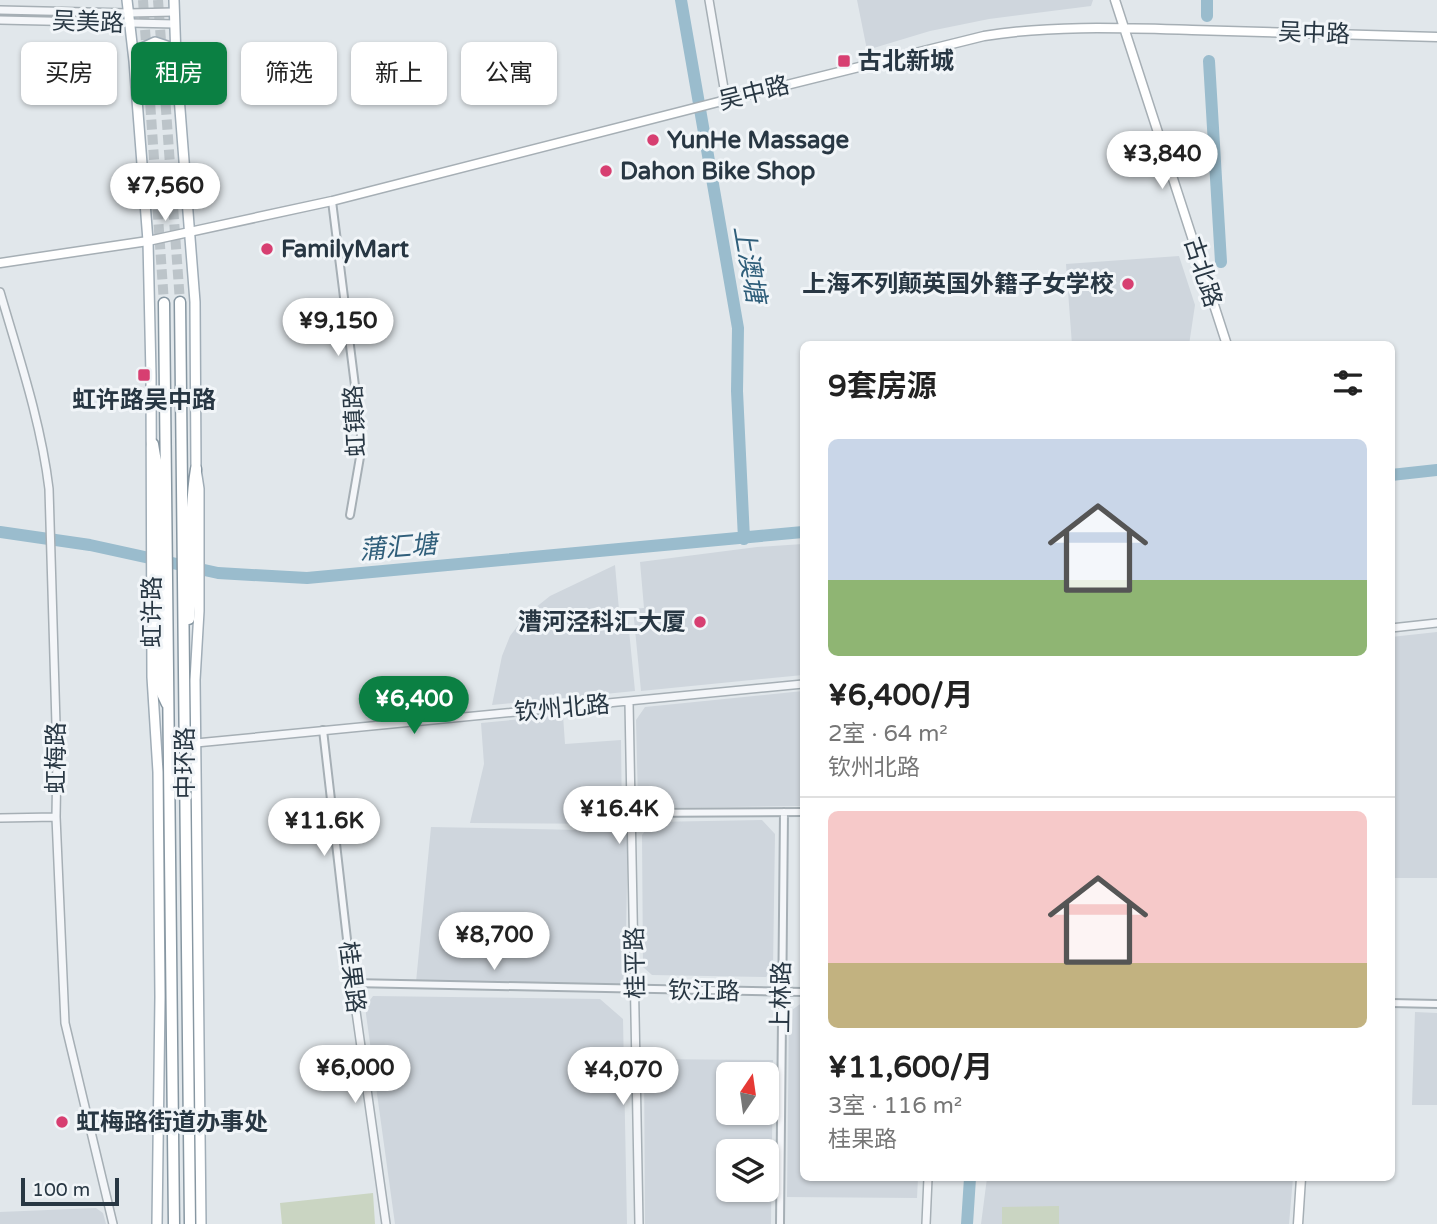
<!DOCTYPE html>
<html lang="zh">
<head>
<meta charset="utf-8">
<style>
  body { margin:0; font-family:"Varela Round","Noto Sans SC",sans-serif; background:#f2f2f2; color:#222; height:100vh; display:flex; flex-direction:column; font-size:26px; white-space:nowrap }
  * { box-sizing:border-box; margin:0 }
  p { font-size:23px; color:#767676 }
  .icon { flex:none; width:38px; height:38px; fill:none; stroke:currentColor; stroke-width:2; stroke-linecap:round; stroke-linejoin:round }
  .map { position:relative; flex:1; overflow:hidden }
  .side { position:absolute; left:800px; top:341px; width:595px; height:840px; display:flex; flex-direction:column; background:#fff; border-radius:10px; box-shadow:0 2px 5px #0004 }
  .side>* { flex:none }
  .banner { position:absolute; left:21px; top:42px; width:665px; height:63px; display:flex; gap:14px }
  .needle { width:46px; rotate:13deg }
  .fabs { position:absolute; left:716px; top:1062px; display:grid; gap:14px }
  .fabs a { display:grid; place-items:center; width:63px; height:63px; border-radius:10px; background:#fff; box-shadow:0 2px 5px #0004; font-size:35px }
  .scale { position:absolute; left:21px; bottom:18px; width:98px; box-sizing:border-box; padding-left:7px; border:4px solid #283743; border-top:0; font-size:19px; line-height:24px; white-space:nowrap; color:#283743; -webkit-text-stroke:5px #f1f5f8; paint-order:stroke }
  .price { position:absolute; translate:-50% -60px; padding:0 16px; border-radius:24px; background:#fff; color:#222; font-size:23px; line-height:46px; filter:drop-shadow(0 2px 4px #0008) }
  .price::after { content:''; position:absolute; left:50%; top:42px; width:21px; height:16px; margin-left:-10px; background:inherit; clip-path:polygon(0 0,100% 0,50% 100%) }
  .price.selected { background:#0b8043; color:#fff }
  ul { padding:0; list-style:none }
  li { display:grid; align-content:center; gap:14px; height:371px; padding:0 28px }
  li+li { border-top:2px solid #e0e0e0 }
  li span { display:grid; place-items:center; height:217px; border-radius:10px; color:#555 }
  li>.icon { margin-inline-start:auto }
  span .icon { width:126px; height:126px; fill:#fffc; stroke-width:1 }
  li b { font-size:30px }
  h2 { display:flex; justify-content:space-between; align-items:center; height:84px; padding:0 28px; font-size:30px }
  .chip { padding:0 24px; border-radius:10px; background:#fff; box-shadow:0 2px 5px #0004; font-size:24px; line-height:63px }
  .chip.selected { background:#0b8043; color:#fff }
  .map>svg:first-child { display:block }
  .built { fill:#cfd6dd; fill-rule:evenodd }
  .green { fill:#cad5c2 }
  .lines { fill:none; stroke-linecap:round; stroke-linejoin:round }
  .river { stroke:#9abccd; stroke-width:12 }
  .trunk-tunnel { stroke:#bcc4c9; stroke-width:10; stroke-dasharray:10 5; stroke-linecap:butt }
  .minor-casing { stroke:#a6afb5; stroke-width:10 }
  .tertiary-casing { stroke:#a6afb5; stroke-width:10 }
  .secondary-casing { stroke:#a6afb5; stroke-width:11 }
  .primary-casing { stroke:#a0adb7; stroke-width:12 }
  .trunk-casing { stroke:#8797a2; stroke-width:13 }
  .minor { stroke:#f4f6f9; stroke-width:6 }
  .tertiary { stroke:#f4f6f9; stroke-width:7 }
  .secondary { stroke:#fff; stroke-width:8 }
  .primary { stroke:#fff; stroke-width:9 }
  .trunk { stroke:#fff; stroke-width:10 }
  .poi-dot { fill:#d73f71; stroke:#f1f5f8; stroke-width:2.5 }
  .labels { text-anchor:middle; stroke-width:6; stroke-linejoin:round; paint-order:stroke }
  .street-label { font-size:24px; fill:#283743; stroke:#f1f5f8 }
  .poi-label { font-size:24px; font-weight:bold; fill:#283743; stroke:#f1f5f8; text-anchor:start }
  .water-label { font-size:26px; font-style:italic; fill:#2f5e7a; stroke:#f1f5f8 }
</style>
</head>
<body>
<div class="map">
<svg width="1437" height="1224" viewBox="0 0 1437 1224">
  <rect width="100%" height="100%" fill="#e1e7eb"/>
  <path class="built" d="M857,0h236l-2,6 -102,13 -59,12 -63,19z
    M1179,256l16,49 -6,40h-117l-6,-81z
    M803,544v131l-162,16 -8,-82 11,-1 -4,-46 117,-15z
    M615,565l4,45h8l8,81 -143,14 10,-49 8,-20 15,-20 25,-20z
    M1437,632v246h-46v-241z
    M803,691v115l-158,2 -7,-5 -2,-83 9,-13z
    M563,715l2,29 56,-4 1,84 -152,-1 14,-59 -3,-41z
    M762,820l13,14 -2,134 -7,9 -114,-2 -9,-8 -1,-132 10,-13z
    M431,827l197,4 -3,155 -209,-4z
    M373,996l227,3 23,20 4,205h-232l-30,-217z
    M803,1002v176h115l-1,20 -130,-1 2,-185z
    M1415,1012l22,1v92h-25z
    M644,1059l129,1 -2,164h-126zM728,1074h38v39h-38zM728,1152h38v38h-38z
    M987,1178h306l-4,46h-308z
    M96,1208l7,5 3,11h-106v-12z"/>
  <path class="green" d="M373,1193l2,31h-93l-2,-21z
    M1059,1206v18h-57v-17z"/>
  <g class="lines">
    <path class="river" d="M681,0l57,328 -1,63 7,148
      M1207,0v16
      M1209,61l12,201
      M1391,475l46,-5
      M0,532l90,13 128,28 89,5 496,-46
      M967,1224l3,-46"/>
    <path class="trunk-tunnel" d="M143,0l21,303
      M158,0l22,302"/>
    <defs>
      <path id="minor" d="M332,201l29,233 -1,23 -10,58
        M323,730l29,253 451,9
        M632,813l171,-1
        M1391,1003l46,1
        M780,1224l4,-412"/>
      <path id="tertiary" d="M709,0l17,100
        M0,10l129,3 45,-1
        M0,20l175,4
        M0,292c19,65 41,130 49,197l8,269 -1,59 9,206 48,201
        M1391,628l46,-5
        M629,702l10,522
        M196,743l607,-59
        M0,818l56,-1
        M352,983l34,241
        M926,1224l2,-46"/>
      <path id="secondary" d="M1115,0l112,345
        M0,263l148,-22 184,-40 394,-101 258,-64c68,-11 139,-8 208,-6 81,2 163,4 245,7
        M1298,1224l3,-46"/>
      <path id="primary" d="M127,0l7,61 14,180 3,134 1,302 6,95 2,225 -3,227
        M174,0l2,58 19,244 1,167 3,20v122l-4,69 6,544
        M134,61l8,-13 13,-6 12,4 8,11"/>
      <path id="trunk" d="M180,302l10,922
        M164,303l10,921
        M153,444l3,18 3,79v146l8,17
        M189,619c5,-50 -1,-101 7,-150"/>
    </defs>
    <use href="#minor" class="minor-casing"/>
    <use href="#tertiary" class="tertiary-casing"/>
    <use href="#secondary" class="secondary-casing"/>
    <use href="#primary" class="primary-casing"/>
    <use href="#trunk" class="trunk-casing"/>
    <use href="#minor" class="minor"/>
    <use href="#tertiary" class="tertiary"/>
    <use href="#secondary" class="secondary"/>
    <use href="#primary" class="primary"/>
    <use href="#trunk" class="trunk"/>
  </g>
  <g class="poi-dot">
    <rect x="837" y="54" width="14" height="14" rx="3.5"/>
    <circle cx="653" cy="140" r="7"/>
    <circle cx="606" cy="171" r="7"/>
    <circle cx="267" cy="249" r="7"/>
    <circle cx="1128" cy="284" r="7"/>
    <rect x="137" y="368" width="14" height="14" rx="3.5"/>
    <circle cx="700" cy="622" r="7"/>
    <circle cx="62" cy="1122" r="7"/>
  </g>
  <g class="labels">
    <g class="street-label">
      <text transform="translate(88 22) rotate(2)" y="8">吴美路</text>
      <text transform="translate(1314 33) rotate(2)" y="8">吴中路</text>
      <text transform="translate(754 93) rotate(-14)" y="8">吴中路</text>
      <text transform="translate(1203 272) rotate(72)" y="8">古北路</text>
      <text transform="translate(355 421) rotate(-93)" y="8">虹镇路</text>
      <text transform="translate(152 612) rotate(-90)" y="8">虹许路</text>
      <text transform="translate(562 708) rotate(-5)" y="8">钦州北路</text>
      <text transform="translate(56 758) rotate(-90)" y="8">虹梅路</text>
      <text transform="translate(185 763) rotate(-90)" y="8">中环路</text>
      <text transform="translate(635 963) rotate(-91)" y="8">桂平路</text>
      <text transform="translate(352 977) rotate(83)" y="8">桂果路</text>
      <text transform="translate(704 991) rotate(1)" y="8">钦江路</text>
      <text transform="translate(781 997) rotate(-89)" y="8">上林路</text>
    </g>
    <g class="poi-label">
      <text x="858" y="69">古北新城</text>
      <text x="667" y="148">YunHe Massage</text>
      <text x="620" y="179">Dahon Bike Shop</text>
      <text x="281" y="257">FamilyMart</text>
      <text x="1114" y="292" text-anchor="end">上海不列颠英国外籍子女学校</text>
      <text x="144" y="408" text-anchor="middle">虹许路吴中路</text>
      <text x="686" y="630" text-anchor="end">漕河泾科汇大厦</text>
      <text x="76" y="1130">虹梅路街道办事处</text>
    </g>
    <g class="water-label">
      <text transform="translate(750 264) rotate(80)" y="9">上澳塘</text>
      <text transform="translate(398 547) rotate(-5)" y="9">蒲汇塘</text>
    </g>
  </g>
</svg>
<div class="fabs">
<a><svg class="needle" viewBox="-14 -14 28 28"><path d="M0-13l5 13h-10z" fill="#e53935"/><path d="M0 13l5-13h-10z" fill="#767676"/></svg></a>
<a><svg class="icon" aria-label="layers" viewBox="0 0 24 24"><path d="M12 4l9 5-9 5-9-5zM3 14l9 5 9-5"/></svg></a>
</div>
<div class="scale">100 m</div>
<b class="price" style="left:1162px;top:191px">¥3,840</b>
<b class="price" style="left:165px;top:223px">¥7,560</b>
<b class="price" style="left:338px;top:358px">¥9,150</b>
<b class="price selected" style="left:414px;top:736px">¥6,400</b>
<b class="price" style="left:619px;top:846px">¥16.4K</b>
<b class="price" style="left:324px;top:858px">¥11.6K</b>
<b class="price" style="left:494px;top:972px">¥8,700</b>
<b class="price" style="left:355px;top:1105px">¥6,000</b>
<b class="price" style="left:623px;top:1107px">¥4,070</b>
<div class="banner">
<a class="chip">买房</a>
<a class="chip selected">租房</a>
<a class="chip">筛选</a>
<a class="chip">新上</a>
<a class="chip">公寓</a>
</div>
<section class="side">
<h2>9套房源<svg class="icon" aria-label="filters" viewBox="0 0 24 24"><path d="M4 7h16M4 17h16"/><circle cx="9" cy="7" r="2"/><circle cx="15" cy="17" r="2"/></svg></h2>
<ul>
<li><span style="background:linear-gradient(#c9d6e8 65%,#8fb573 0)"><svg class="icon" aria-label="home" viewBox="0 0 24 24"><path d="M3 11l9-7 9 7M6 9v11h12V9"/></svg></span><div><b>¥6,400/月</b><p>2室 · 64 m²</p><p>钦州北路</p></div></li>
<li><span style="background:linear-gradient(#f6c9c9 70%,#c2b280 0)"><svg class="icon" aria-label="home" viewBox="0 0 24 24"><path d="M3 11l9-7 9 7M6 9v11h12V9"/></svg></span><div><b>¥11,600/月</b><p>3室 · 116 m²</p><p>桂果路</p></div></li>
</ul>
</section>
</div>
</body>
</html>
